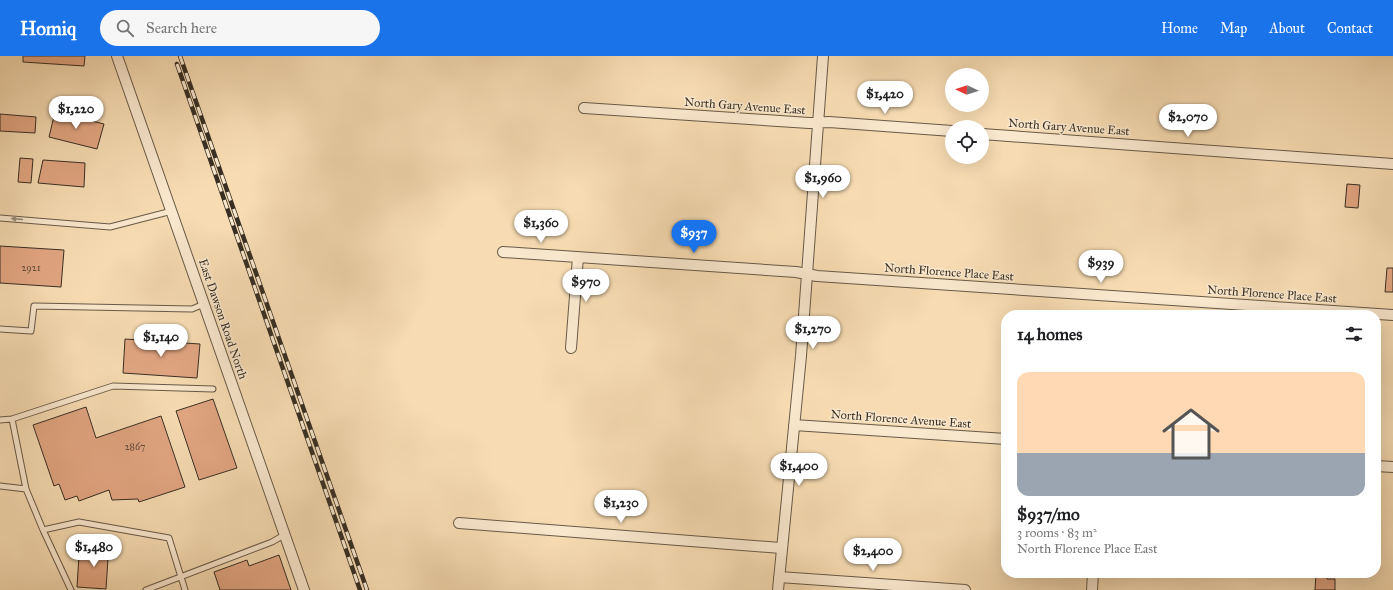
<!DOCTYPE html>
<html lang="en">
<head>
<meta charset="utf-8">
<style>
  body { margin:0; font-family:"IM FELL Great Primer",serif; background:#f6f6f6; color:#202124; height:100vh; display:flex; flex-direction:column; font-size:15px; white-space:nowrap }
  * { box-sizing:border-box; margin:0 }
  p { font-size:13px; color:#757577 }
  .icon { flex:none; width:22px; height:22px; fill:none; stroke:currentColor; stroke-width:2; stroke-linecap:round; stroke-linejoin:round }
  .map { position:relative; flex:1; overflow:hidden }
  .sheet { position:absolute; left:1001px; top:254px; width:380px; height:268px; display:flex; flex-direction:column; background:#fff; border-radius:16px; box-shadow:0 4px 16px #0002 }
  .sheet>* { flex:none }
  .needle { width:26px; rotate:274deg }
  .tools { position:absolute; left:945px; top:12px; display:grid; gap:8px }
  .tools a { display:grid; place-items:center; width:44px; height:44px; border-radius:50%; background:#fff; box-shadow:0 4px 16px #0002; font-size:20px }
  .price { position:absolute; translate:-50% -34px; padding:0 9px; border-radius:14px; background:#fff; color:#222; font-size:13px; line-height:26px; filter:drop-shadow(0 1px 2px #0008) }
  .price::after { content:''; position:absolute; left:50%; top:24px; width:12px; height:9px; margin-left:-6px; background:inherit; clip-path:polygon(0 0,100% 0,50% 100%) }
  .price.current { background:#1a73e8; color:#fff }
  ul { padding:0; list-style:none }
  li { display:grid; align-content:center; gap:8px; height:212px; padding:0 16px }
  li+li { border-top:1px solid #e0e0e0 }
  li span { display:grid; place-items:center; height:124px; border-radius:12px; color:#555 }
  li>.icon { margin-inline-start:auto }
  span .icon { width:72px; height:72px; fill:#fffc; stroke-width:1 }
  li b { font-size:17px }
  h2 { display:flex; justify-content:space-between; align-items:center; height:48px; padding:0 16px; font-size:17px }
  header { display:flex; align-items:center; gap:24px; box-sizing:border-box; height:56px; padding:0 20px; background:#1a73e8; color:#fff }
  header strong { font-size:19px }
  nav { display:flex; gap:22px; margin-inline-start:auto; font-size:14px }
  .search { width:280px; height:36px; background:#f6f6f6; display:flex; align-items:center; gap:10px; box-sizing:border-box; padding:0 14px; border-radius:22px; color:#757577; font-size:15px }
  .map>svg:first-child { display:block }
  .building { fill:#e2a682; stroke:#382f24 }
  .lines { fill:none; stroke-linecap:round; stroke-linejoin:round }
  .service-casing { stroke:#685a48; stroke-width:7 }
  .minor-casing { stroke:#685a48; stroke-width:12 }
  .service { stroke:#fae8ce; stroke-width:5 }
  .minor { stroke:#fae8ce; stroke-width:10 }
  .rail-casing { stroke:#382f24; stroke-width:4.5 }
  .rail { stroke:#fae8ce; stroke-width:3; stroke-dasharray:9; stroke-linecap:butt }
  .oneway { fill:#998c79 }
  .labels { text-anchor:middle; stroke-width:3; stroke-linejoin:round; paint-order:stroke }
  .number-label { font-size:10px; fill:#624d3c }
  .street-label { font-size:12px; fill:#382f24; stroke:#fae8ce }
</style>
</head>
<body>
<header>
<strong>Homiq</strong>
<div class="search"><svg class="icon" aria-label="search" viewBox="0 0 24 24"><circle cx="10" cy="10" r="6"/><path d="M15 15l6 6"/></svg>Search here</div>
<nav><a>Home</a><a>Map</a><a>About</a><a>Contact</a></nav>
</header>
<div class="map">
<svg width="1393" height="534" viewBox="0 0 1393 534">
  <rect width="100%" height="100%" fill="#f7dcb3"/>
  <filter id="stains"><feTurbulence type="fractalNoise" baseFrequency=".005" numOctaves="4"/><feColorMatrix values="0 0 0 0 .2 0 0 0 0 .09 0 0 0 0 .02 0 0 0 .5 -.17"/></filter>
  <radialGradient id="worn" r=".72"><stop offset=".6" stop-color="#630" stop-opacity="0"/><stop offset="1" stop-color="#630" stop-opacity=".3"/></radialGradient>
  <path class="building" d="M23,0h62l-1,10 -61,-4z
    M55,56l49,12 -7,25 -48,-12z
    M0,58l36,3 -1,16 -35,-2z
    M20,102l13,1 -2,24 -13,-1z
    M43,104l42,3 -1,24 -46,-4z
    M1347,128l13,1 -2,23 -13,-1z
    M0,190l64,4 -3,37 -61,-4z
    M1387,212h6v24h-8z
    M125,283l75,5 -3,34 -74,-5z
    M213,343l24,69 -38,12 -23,-69z
    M86,351l10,31 65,-22 24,71 -46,15 -1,-3 -26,1 -3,-10 -30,11 -2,-5 -12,4 -6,-16 -5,2 -21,-61z
    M93,486l16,1 -3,46 -29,-2 2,-32 13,1z
    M279,499l12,35h-71l-6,-18 33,-12 2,6z
    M1316,517h12l-1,6h8v11h-20z"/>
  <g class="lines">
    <defs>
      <path id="service" d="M0,162l110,9 62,-16
        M0,273l31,2 3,-25 158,3 12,-5
        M12,363l14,70 17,41 28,60
        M0,364l12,-1 101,-33 100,3
        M0,430l26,3
        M43,474l36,-8 90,16 16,52
        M146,534l126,-48 12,-7"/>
      <path id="minor" d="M117,0l187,534
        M584,52l225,15 20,-1 123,9
        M982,78l411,30
        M503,196l293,20 21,4 576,39
        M571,292l7,-91
        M794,369l212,14
        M1376,410l17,1
        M459,467l322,25
        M779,521l186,13
        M778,534l23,-234 22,-300
        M1092,534l1,-17"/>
    </defs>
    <use href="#service" class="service-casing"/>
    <use href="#minor" class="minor-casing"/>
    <use href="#service" class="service"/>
    <use href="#minor" class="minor"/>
    <defs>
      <path id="rail" d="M180,0l187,534
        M177,8l183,526"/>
    </defs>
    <use href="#rail" class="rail-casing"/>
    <use href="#rail" class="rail"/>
  </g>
  <defs><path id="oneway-solid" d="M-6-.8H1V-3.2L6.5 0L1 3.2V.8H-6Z"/></defs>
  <use class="oneway" href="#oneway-solid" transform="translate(17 163) rotate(-175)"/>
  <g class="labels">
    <g class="number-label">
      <text x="31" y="215">2921</text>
      <text x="135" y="394">2867</text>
    </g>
    <g class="street-label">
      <text transform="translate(745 50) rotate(4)" y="4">North Gary Avenue East</text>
      <text transform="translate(1069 71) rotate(4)" y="4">North Gary Avenue East</text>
      <text transform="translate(949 216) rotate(4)" y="4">North Florence Place East</text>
      <text transform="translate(1272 238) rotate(4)" y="4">North Florence Place East</text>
      <text transform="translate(223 263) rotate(71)" y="4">East Dawson Road North</text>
      <text transform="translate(901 363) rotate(4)" y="4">North Florence Avenue East</text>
    </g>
  </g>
  <rect width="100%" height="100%" filter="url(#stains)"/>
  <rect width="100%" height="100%" fill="url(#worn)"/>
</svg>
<div class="tools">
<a><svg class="needle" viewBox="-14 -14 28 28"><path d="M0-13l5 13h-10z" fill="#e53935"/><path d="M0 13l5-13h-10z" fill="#757577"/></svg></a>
<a><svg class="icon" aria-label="locate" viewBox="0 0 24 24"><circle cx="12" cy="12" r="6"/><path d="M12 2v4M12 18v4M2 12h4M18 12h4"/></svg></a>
</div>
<b class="price" style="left:885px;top:59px">$1,420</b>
<b class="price" style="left:76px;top:74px">$1,220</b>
<b class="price" style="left:1188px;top:82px">$2,070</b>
<b class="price" style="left:823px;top:143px">$1,960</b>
<b class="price" style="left:541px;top:188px">$1,360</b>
<b class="price current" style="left:694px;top:198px">$937</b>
<b class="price" style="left:1101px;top:228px">$939</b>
<b class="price" style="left:586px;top:247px">$970</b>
<b class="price" style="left:813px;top:294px">$1,270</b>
<b class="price" style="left:161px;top:302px">$1,140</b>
<b class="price" style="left:799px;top:431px">$1,400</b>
<b class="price" style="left:621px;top:468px">$1,230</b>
<b class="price" style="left:94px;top:512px">$1,480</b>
<b class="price" style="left:873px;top:516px">$2,400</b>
<section class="sheet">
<h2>14 homes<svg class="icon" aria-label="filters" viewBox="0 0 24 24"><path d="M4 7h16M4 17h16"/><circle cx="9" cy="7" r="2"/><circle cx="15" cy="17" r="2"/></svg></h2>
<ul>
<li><span style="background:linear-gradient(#ffd9b3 65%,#9aa5b1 0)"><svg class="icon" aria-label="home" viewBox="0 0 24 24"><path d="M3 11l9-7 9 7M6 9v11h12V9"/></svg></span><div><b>$937/mo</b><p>3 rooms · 83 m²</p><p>North Florence Place East</p></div></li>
</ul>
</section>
</div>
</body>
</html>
